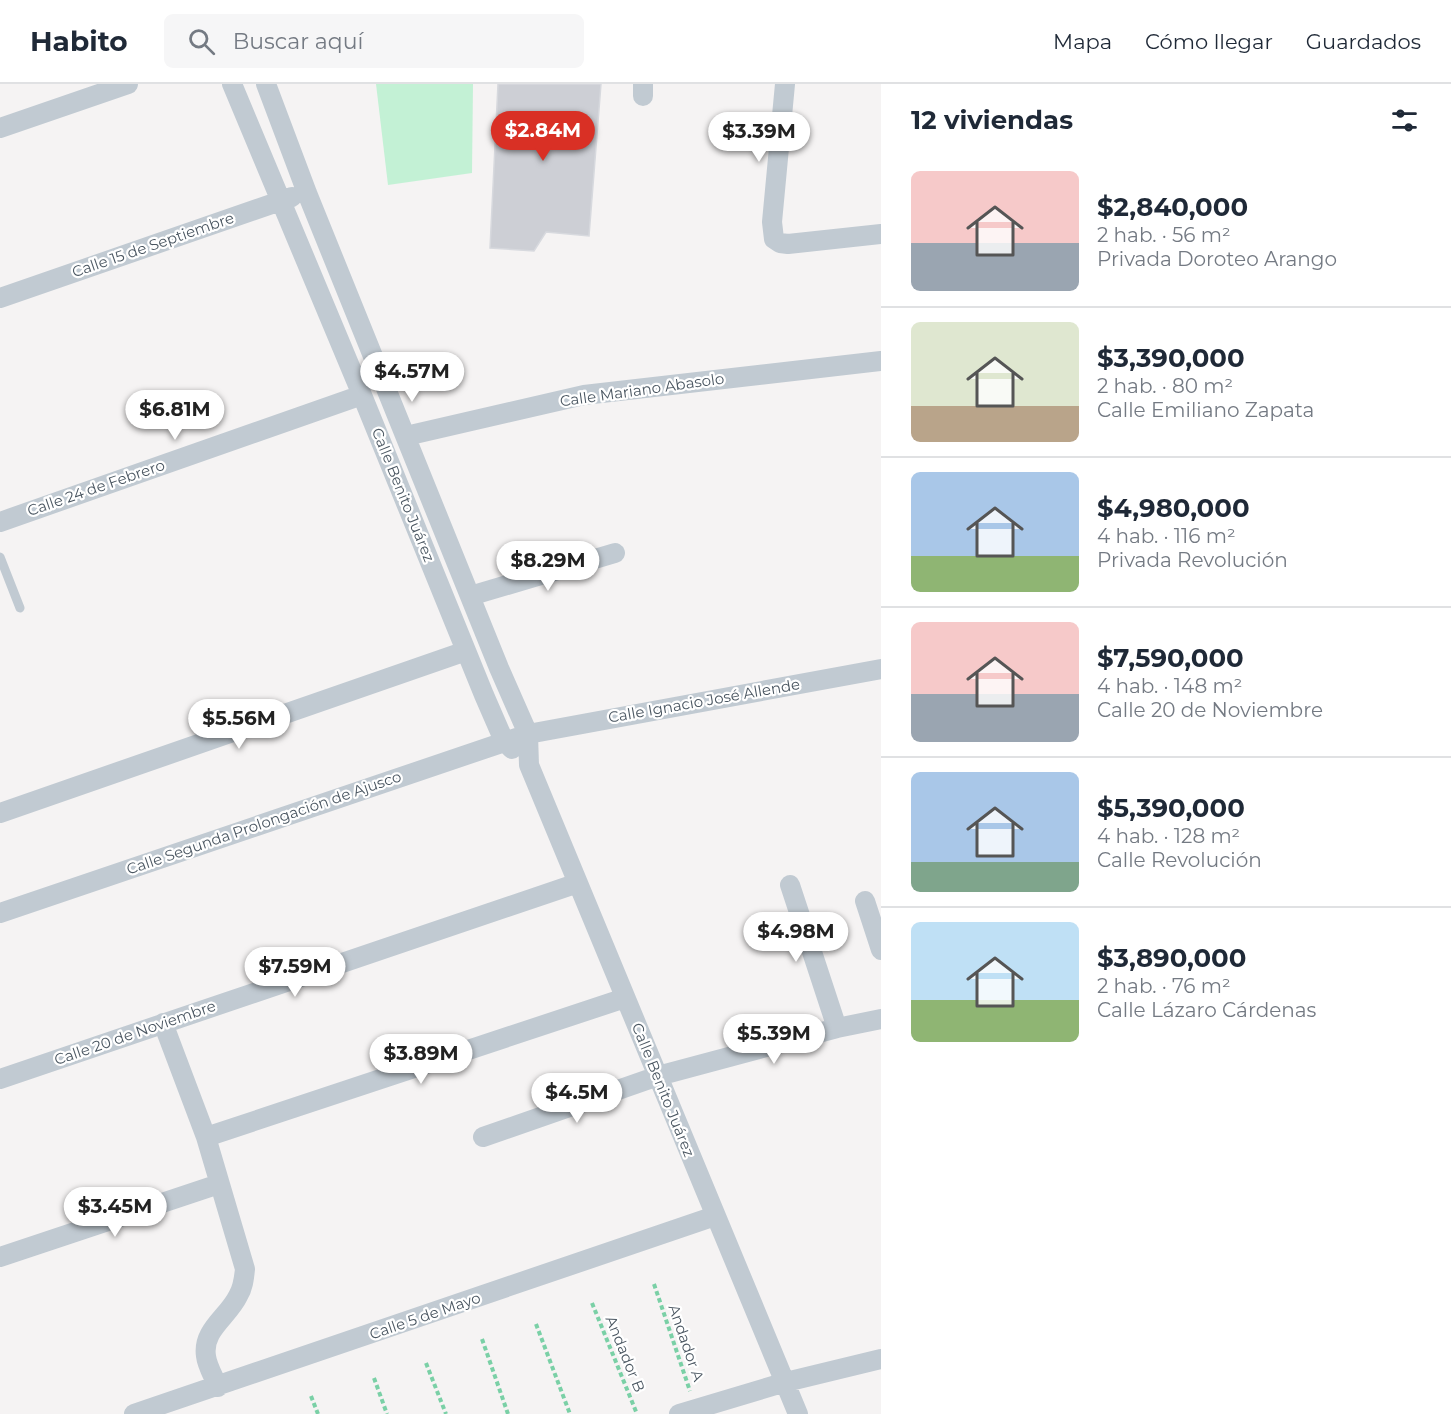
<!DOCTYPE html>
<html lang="es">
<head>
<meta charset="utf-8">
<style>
  body { margin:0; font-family:Montserrat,sans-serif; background:#f6f6f7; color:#1f2937; height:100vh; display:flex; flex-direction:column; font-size:22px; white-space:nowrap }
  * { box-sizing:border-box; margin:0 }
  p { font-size:20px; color:#747a83 }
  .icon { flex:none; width:33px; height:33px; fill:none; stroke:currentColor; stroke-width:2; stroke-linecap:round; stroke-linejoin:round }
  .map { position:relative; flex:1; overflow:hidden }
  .drawer { display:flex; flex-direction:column; background:#fff; width:570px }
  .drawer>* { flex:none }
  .price { position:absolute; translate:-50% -51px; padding:0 14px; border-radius:21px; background:#fff; color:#222; font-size:20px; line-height:39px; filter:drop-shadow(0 2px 3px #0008) }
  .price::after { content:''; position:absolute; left:50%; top:36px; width:18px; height:14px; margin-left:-9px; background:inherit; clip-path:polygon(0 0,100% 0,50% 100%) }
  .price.on { background:#d93025; color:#fff }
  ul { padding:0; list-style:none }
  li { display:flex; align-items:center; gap:18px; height:150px; padding:0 30px }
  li+li { border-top:2px solid #e0e1e3 }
  li span { display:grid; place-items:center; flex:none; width:168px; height:120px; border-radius:9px; color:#555 }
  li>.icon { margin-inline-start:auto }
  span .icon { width:72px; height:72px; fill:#fffc; stroke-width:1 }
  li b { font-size:26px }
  h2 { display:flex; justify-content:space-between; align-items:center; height:72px; padding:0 30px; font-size:26px }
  header { display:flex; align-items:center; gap:36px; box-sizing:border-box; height:84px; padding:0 30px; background:#fff; border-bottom:2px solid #e0e1e3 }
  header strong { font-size:28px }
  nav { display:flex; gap:33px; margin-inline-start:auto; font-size:21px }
  .search { width:420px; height:54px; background:#f6f6f7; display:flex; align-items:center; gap:15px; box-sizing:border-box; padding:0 21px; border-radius:9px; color:#747a83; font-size:22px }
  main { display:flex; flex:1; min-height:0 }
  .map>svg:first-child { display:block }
  .green { fill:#c3f1d5 }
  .building { fill:#cdcfd5; stroke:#d7d9de; stroke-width:1.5 }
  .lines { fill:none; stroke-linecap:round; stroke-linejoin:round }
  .path { stroke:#7ad0a6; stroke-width:4; stroke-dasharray:4.5 3; stroke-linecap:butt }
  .service { stroke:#c1cad2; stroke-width:9 }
  .minor { stroke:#c1cad2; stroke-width:20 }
  .labels { text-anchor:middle; stroke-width:4.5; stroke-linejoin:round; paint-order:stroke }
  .street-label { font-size:15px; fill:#4a5661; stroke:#fff }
</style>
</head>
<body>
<header>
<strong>Habito</strong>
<div class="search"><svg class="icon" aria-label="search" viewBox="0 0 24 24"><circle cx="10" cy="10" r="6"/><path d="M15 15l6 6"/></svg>Buscar aquí</div>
<nav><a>Mapa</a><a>Cómo llegar</a><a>Guardados</a></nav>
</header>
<main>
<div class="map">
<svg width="881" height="1330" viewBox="0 0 881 1330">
  <rect width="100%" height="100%" fill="#f5f3f3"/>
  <path class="green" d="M376,0h97l-1,89 -84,12z"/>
  <path class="building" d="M498,0h103l-12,152 -43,-4 -12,19 -44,-3z"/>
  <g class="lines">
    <path class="path" d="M654,1200l36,107
      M592,1219l45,111
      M536,1240l34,90
      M482,1255l26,75
      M426,1279l20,51
      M374,1294l13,36
      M311,1312l7,18"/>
    <path class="service" d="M0,473l20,51"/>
    <path class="minor" d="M232,0l130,311 122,300 20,46 8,8
      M266,0l41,109 192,475 29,66 1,31 269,649
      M785,0l-13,138 2,17 6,4 8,1 93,-10
      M643,12v-12
      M0,44l128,-44
      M0,214l292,-101
      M406,352l178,-41 297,-34
      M0,438l362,-127
      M470,512l145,-43
      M0,729l466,-162
      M790,801l47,143
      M865,817l16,49
      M0,829l528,-179 353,-65
      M163,939l43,114 39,132c-1,10 -2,19 -7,27 -10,21 -36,34 -32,60 1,10 8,21 12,31
      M0,995l578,-196
      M206,1053l419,-139
      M483,1053l175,-61 179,-48 44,-9
      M0,1173l219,-73
      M134,1330l581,-198
      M679,1330l107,-32 95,-23"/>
  </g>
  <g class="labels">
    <g class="street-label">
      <text transform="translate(153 161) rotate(-19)" y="5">Calle 15 de Septiembre</text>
      <text transform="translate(642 306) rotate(-8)" y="5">Calle Mariano Abasolo</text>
      <text transform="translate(96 404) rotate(-19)" y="5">Calle 24 de Febrero</text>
      <text transform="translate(403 411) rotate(68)" y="5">Calle Benito Juárez</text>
      <text transform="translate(704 617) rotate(-10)" y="5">Calle Ignacio José Allende</text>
      <text transform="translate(264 739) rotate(-19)" y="5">Calle Segunda Prolongación de Ajusco</text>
      <text transform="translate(135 949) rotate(-19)" y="5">Calle 20 de Noviembre</text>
      <text transform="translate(663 1006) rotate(68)" y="5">Calle Benito Juárez</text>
      <text transform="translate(425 1232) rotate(-19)" y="5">Calle 5 de Mayo</text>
      <text transform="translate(686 1259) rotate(71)" y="5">Andador A</text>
      <text transform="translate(625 1270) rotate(68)" y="5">Andador B</text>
    </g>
  </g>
</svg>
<b class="price on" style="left:543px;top:78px">$2.84M</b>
<b class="price" style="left:759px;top:79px">$3.39M</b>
<b class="price" style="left:412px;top:319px">$4.57M</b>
<b class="price" style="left:175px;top:357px">$6.81M</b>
<b class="price" style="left:548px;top:508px">$8.29M</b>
<b class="price" style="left:239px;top:666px">$5.56M</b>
<b class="price" style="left:796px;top:879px">$4.98M</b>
<b class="price" style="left:295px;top:914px">$7.59M</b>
<b class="price" style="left:774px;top:981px">$5.39M</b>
<b class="price" style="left:421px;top:1001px">$3.89M</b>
<b class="price" style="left:577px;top:1040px">$4.5M</b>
<b class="price" style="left:115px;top:1154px">$3.45M</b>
</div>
<section class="drawer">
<h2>12 viviendas<svg class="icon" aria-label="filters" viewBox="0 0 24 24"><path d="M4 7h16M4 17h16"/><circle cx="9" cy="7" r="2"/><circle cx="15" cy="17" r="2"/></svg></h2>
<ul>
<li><span style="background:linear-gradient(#f6c9c9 60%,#9aa5b1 0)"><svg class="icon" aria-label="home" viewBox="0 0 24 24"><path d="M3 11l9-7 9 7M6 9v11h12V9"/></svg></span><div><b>$2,840,000</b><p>2 hab. · 56 m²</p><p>Privada Doroteo Arango</p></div></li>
<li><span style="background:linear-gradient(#dfe7d0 70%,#b9a48a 0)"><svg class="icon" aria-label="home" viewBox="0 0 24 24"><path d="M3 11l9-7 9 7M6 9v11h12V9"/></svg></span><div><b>$3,390,000</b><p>2 hab. · 80 m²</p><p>Calle Emiliano Zapata</p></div></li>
<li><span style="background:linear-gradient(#a9c7e8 70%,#8fb573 0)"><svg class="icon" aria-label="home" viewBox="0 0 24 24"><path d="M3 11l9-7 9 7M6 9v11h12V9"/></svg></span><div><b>$4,980,000</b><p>4 hab. · 116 m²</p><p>Privada Revolución</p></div></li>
<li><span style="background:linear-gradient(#f6c9c9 60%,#9aa5b1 0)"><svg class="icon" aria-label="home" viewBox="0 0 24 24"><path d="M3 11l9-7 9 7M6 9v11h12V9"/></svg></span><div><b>$7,590,000</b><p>4 hab. · 148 m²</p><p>Calle 20 de Noviembre</p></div></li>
<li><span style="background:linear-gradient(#a9c7e8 75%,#7fa58c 0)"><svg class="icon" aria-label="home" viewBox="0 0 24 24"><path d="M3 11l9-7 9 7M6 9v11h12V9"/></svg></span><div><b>$5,390,000</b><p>4 hab. · 128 m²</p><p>Calle Revolución</p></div></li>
<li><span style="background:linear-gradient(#bfe0f5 65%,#8fb573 0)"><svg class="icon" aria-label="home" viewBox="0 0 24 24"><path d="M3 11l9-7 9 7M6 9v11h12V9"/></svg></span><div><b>$3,890,000</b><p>2 hab. · 76 m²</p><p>Calle Lázaro Cárdenas</p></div></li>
</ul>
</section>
</main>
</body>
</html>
